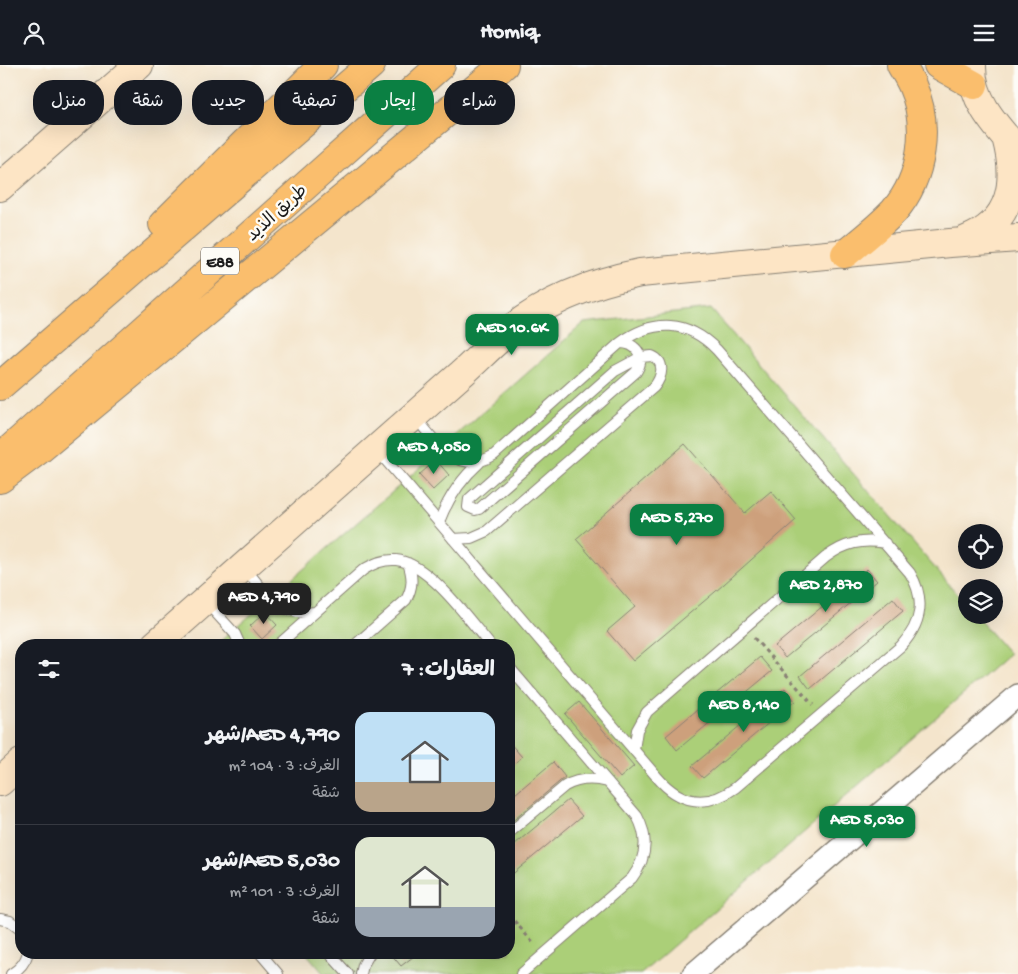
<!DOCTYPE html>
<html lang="ar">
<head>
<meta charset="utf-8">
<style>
  body { margin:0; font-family:"Gochi Hand","Playpen Sans Arabic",sans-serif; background:#20242c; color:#f1f3f6; direction:rtl; height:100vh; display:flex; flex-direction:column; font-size:19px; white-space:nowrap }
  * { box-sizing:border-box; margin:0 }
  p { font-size:16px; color:#9ea1a6 }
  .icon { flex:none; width:28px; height:28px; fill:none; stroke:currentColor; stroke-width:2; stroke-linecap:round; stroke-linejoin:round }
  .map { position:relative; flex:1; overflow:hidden; direction:ltr }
  .panel { position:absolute; left:15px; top:574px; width:500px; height:320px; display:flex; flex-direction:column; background:#171b24; border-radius:20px; box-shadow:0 5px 20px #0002; direction:rtl }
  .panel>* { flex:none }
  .banner { position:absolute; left:15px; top:15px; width:500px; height:45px; direction:rtl; display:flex; gap:10px }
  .fabs { position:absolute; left:958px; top:459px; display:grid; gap:10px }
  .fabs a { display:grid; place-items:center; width:45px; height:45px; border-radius:50%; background:#171b24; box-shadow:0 5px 20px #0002; font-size:25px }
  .price { position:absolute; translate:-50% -42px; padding:0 11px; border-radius:10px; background:#0b8043; color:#fff; font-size:16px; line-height:32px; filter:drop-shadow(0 1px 2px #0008) }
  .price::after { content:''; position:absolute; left:50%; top:30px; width:15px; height:11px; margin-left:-8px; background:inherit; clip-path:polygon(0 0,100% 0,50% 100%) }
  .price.active { background:#222; color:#fff }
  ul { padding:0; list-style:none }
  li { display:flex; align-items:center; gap:15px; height:125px; padding:0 20px }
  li+li { border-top:1px solid #363941 }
  li span { display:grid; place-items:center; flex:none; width:140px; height:100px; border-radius:15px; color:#555 }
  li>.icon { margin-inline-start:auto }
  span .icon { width:60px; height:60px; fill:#fffc; stroke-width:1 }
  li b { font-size:21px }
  h2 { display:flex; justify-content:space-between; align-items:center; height:60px; padding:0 20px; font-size:21px }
  .pill { padding:0 18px; border-radius:20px; background:#171b24; box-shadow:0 5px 20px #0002; font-size:18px; line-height:45px }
  .pill.active { background:#0b8043; color:#fff }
  header { display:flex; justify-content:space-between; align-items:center; height:65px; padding:0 20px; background:#171b24; font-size:22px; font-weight:700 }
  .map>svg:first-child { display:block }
  .green { fill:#abcf78; stroke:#64764a }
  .building { fill:#cda07b }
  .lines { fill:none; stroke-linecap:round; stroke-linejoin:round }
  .lane-casing { stroke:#888074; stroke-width:12 }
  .street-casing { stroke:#888074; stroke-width:24 }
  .secondary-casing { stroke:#888074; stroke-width:30 }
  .highway-casing { stroke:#888074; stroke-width:30 }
  .path { stroke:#888074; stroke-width:3; stroke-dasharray:4 4; stroke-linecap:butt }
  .lane { stroke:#fff; stroke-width:10 }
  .street { stroke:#fff; stroke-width:21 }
  .secondary { stroke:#fde5c5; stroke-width:28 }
  .highway { stroke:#fabe6d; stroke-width:28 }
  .labels { text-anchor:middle; stroke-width:5; stroke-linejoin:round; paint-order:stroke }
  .shield { fill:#fdfcf7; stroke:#605f5e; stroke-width:1 }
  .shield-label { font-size:16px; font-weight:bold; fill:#1c1c1c }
  .street-label { font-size:18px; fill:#1c1c1c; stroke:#fdfcf7 }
</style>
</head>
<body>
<header><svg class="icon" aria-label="menu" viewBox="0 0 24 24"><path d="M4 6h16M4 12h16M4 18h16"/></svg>Homiq<svg class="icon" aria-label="person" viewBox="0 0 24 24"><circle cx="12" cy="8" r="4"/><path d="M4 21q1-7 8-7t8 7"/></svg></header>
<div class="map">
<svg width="1018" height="909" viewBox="0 0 1018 909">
  <rect width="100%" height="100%" fill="#fdfcf7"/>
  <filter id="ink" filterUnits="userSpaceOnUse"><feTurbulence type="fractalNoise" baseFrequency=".02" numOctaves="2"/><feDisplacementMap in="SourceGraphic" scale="10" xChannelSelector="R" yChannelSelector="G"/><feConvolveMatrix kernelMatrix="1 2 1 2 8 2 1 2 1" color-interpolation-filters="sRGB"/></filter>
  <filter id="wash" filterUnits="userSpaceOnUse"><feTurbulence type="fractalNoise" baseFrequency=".0096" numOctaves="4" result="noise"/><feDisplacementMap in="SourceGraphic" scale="20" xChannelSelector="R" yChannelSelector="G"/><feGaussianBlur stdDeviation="1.12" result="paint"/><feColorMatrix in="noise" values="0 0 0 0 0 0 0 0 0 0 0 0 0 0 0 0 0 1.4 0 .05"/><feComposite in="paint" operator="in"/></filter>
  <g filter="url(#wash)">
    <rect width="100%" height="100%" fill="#f4e5cc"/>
    <path class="green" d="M711,244l255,295v11h9l34,39 -368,320h-317l-18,-21h203v-308h-293l174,-151 194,-171z"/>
    <g id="blocks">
      <path class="building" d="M685,379l60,69 26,-22 25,29 -81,72 -82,69 -26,-30 28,-24 -59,-68z
        M436,395l13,15 -16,15 -14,-15z
        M867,504l10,12 -92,77 -10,-12z
        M893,533l10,13 -93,78 -10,-13z
        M265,547l12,13 -15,14 -12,-13z
        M760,592l12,14 -95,79 -11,-14z
        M785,623l10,13 -92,77 -11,-12z
        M579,637l55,64 -14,12 -55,-64z
        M509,677l13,15 -13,11z
        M553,697l12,15 -56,47v-25z
        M568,735l14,16 -73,61v-28z
        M390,888h28l-17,13z"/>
    </g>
  </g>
  <g filter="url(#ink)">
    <use href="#blocks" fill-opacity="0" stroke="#888074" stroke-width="1"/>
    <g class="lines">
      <defs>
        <path id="lane" d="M377,385l280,327c22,26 49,32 78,11l166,-142c21,-23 25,-46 9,-73l-193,-223c-29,-30 -63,-32 -97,-7l-126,112c-36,22 -58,-13 -79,-38
          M439,457c9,-24 22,-43 41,-60
          M453,474l18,-1 16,-7 167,-144c8,-10 12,-25 -2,-31l-11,1 -26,14 -146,128 -1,8 7,3 4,-1 157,-137c10,-15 1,-29 -16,-29
          M244,502c20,24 35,51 71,45
          M206,537l29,32 5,11
          M278,580l85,-75c10,-6 20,-11 33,-10 33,3 73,60 94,85
          M355,580l51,-45c7,-13 7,-23 2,-37
          M509,602l128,149c12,22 10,42 -5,62l-111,96
          M634,685l3,-20 10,-18 179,-155c19,-14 36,-18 59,-14
          M509,768l56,-47c14,-8 28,-8 43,-4
          M0,854l10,2 11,8
          M260,888l18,21
          M329,888l19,21
          M11,909c9,-5 14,-11 17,-21
          M361,909l2,-9 7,-12"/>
        <path id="street" d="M693,909l325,-279"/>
        <path id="secondary" d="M972,0c-1,35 24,61 46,86
          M0,122l139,-122
          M966,175c47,-18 52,-59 40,-103
          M155,580l304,-269c16,-14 30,-29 46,-42 39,-33 85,-51 135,-61l310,-30 68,-5
          M0,717l21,-19"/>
        <path id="highway" d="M938,0l36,20
          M163,159l160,-159
          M845,189c17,-14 34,-27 49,-43 29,-33 36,-86 18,-126 -3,-7 -7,-13 -11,-20
          M0,321l371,-321
          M0,393l441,-393
          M0,414l39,-29 465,-385"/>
      </defs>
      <use href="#lane" class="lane-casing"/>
      <use href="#street" class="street-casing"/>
      <use href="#secondary" class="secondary-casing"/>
      <use href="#highway" class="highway-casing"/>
      <path class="path" d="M754,573l59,67
        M509,850l26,30"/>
      <use href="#lane" class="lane"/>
      <use href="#street" class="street"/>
      <use href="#secondary" class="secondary"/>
      <use href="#highway" class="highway"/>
    </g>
  </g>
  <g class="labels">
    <rect class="shield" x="201" y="182.5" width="38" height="27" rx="4"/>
    <g class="shield-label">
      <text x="220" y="202">E88</text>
    </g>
    <g class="street-label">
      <text transform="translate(276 147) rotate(-42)" y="6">طريق الذيد</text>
    </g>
  </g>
</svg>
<div class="fabs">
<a><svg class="icon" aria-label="locate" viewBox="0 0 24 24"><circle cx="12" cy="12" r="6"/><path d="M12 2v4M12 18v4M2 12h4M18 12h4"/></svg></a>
<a><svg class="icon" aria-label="layers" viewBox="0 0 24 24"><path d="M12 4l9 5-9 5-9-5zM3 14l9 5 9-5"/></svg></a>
</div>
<b class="price" style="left:512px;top:291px">AED 10.6K</b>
<b class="price" style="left:434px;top:410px">AED 4,050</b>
<b class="price" style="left:677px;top:481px">AED 5,270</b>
<b class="price" style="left:826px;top:548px">AED 2,870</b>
<b class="price active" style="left:264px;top:560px">AED 4,790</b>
<b class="price" style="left:744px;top:668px">AED 8,140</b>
<b class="price" style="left:867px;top:783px">AED 5,030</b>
<div class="banner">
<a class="pill">شراء</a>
<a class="pill active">إيجار</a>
<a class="pill">تصفية</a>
<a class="pill">جديد</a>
<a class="pill">شقة</a>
<a class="pill">منزل</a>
</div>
<section class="panel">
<h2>العقارات: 7<svg class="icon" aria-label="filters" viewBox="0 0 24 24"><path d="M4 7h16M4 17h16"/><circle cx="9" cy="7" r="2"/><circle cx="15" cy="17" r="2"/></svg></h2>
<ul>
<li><span style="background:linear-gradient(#bfe0f5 70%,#b9a48a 0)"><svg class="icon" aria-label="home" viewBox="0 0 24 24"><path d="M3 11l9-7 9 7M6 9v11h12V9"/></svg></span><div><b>AED 4,790/شهر</b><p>الغرف: 3 · 104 m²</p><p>شقة</p></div></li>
<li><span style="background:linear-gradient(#dfe7d0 70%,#9aa5b1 0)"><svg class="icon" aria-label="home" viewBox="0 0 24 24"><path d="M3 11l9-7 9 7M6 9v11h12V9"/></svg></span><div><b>AED 5,030/شهر</b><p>الغرف: 3 · 101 m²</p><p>شقة</p></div></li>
</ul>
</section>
</div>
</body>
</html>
